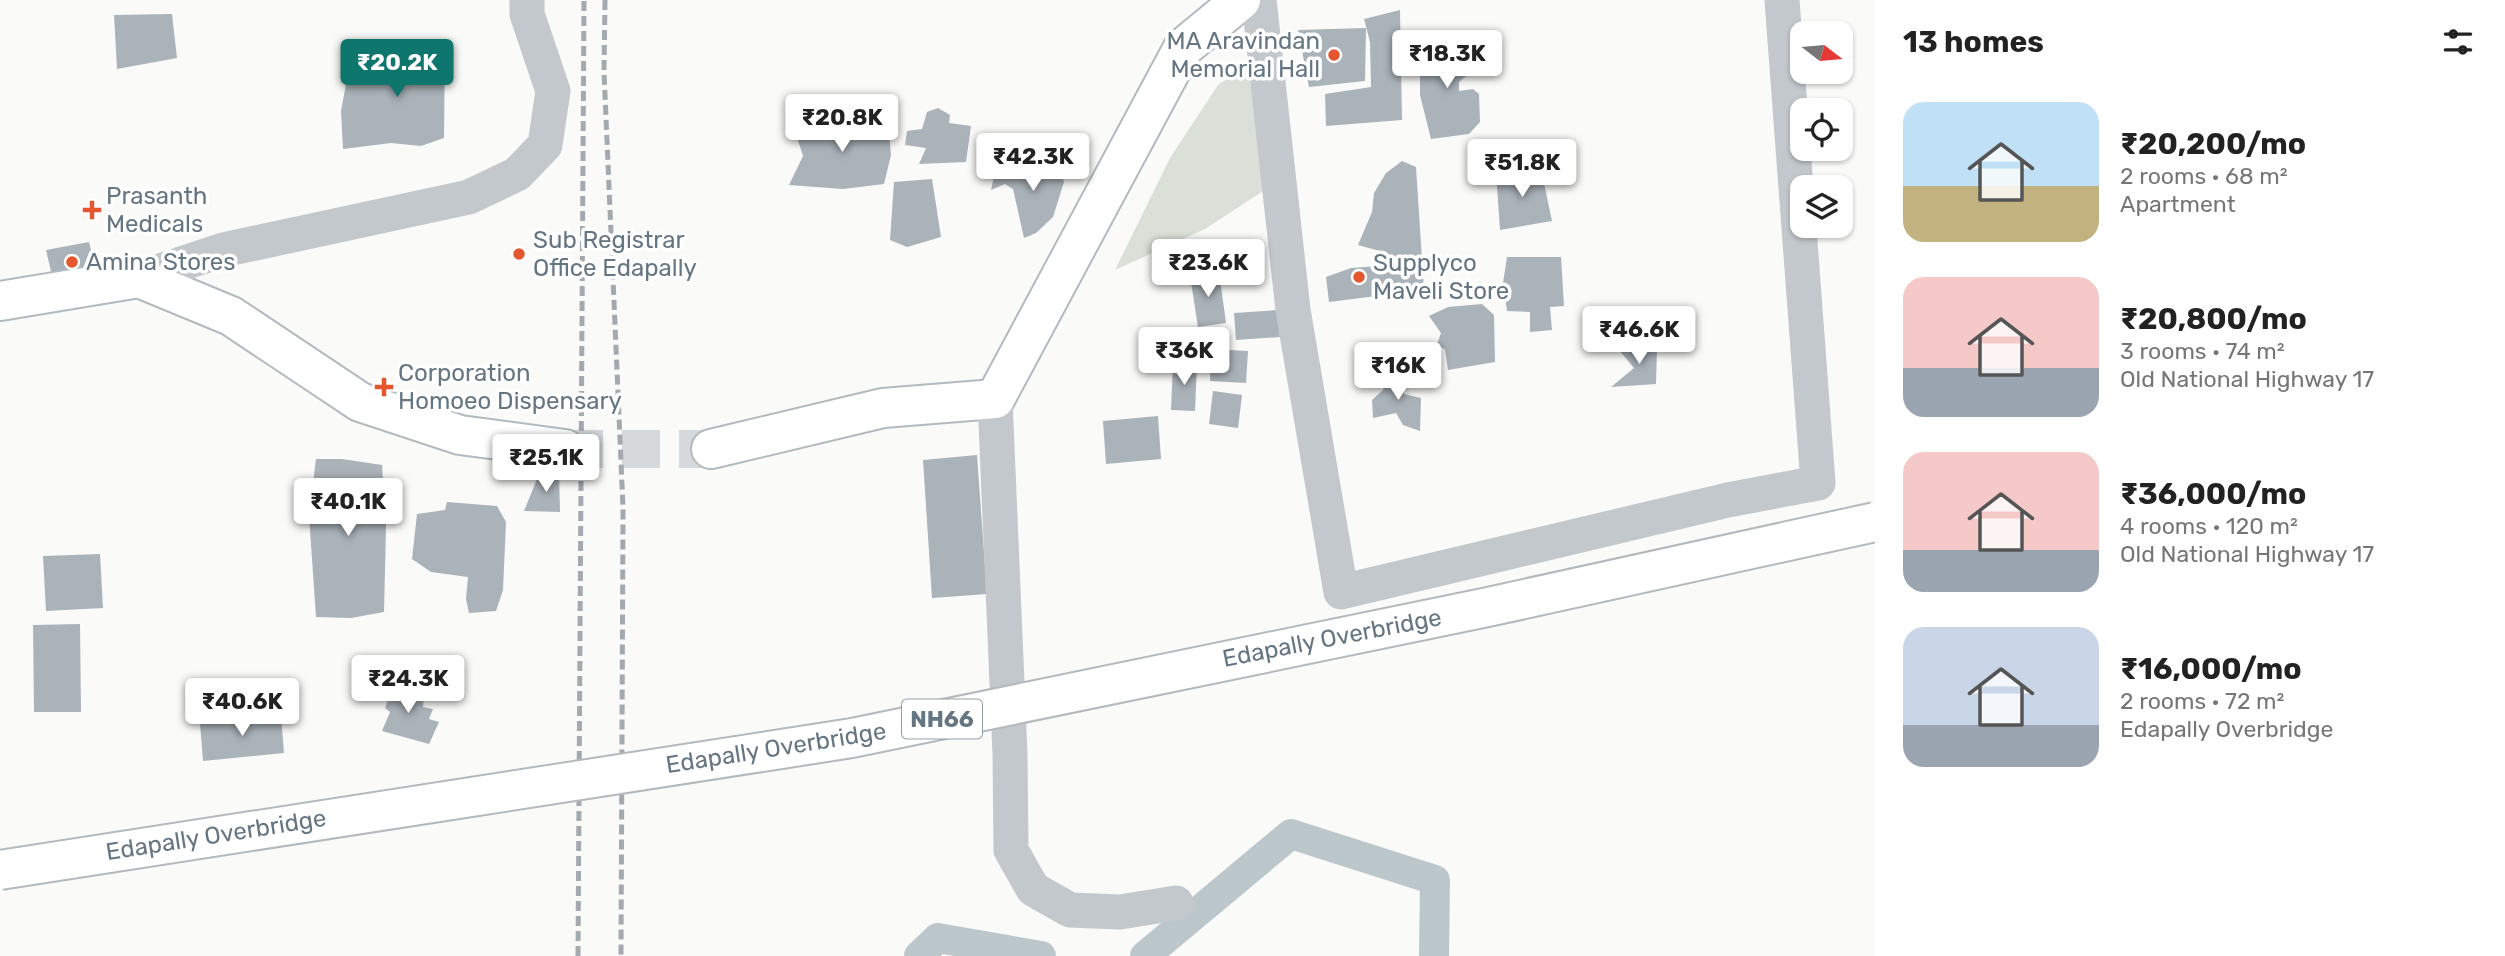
<!DOCTYPE html>
<html lang="en">
<head>
<meta charset="utf-8">
<style>
  body { margin:0; font-family:Rubik,sans-serif; background:#f6f6f6; color:#222; height:100vh; display:flex; flex-direction:column; font-size:26px; white-space:nowrap }
  * { box-sizing:border-box; margin:0 }
  p { font-size:23px; color:#767676 }
  .icon { flex:none; width:38px; height:38px; fill:none; stroke:currentColor; stroke-width:2; stroke-linecap:round; stroke-linejoin:round }
  .map { position:relative; flex:1; overflow:hidden }
  .drawer { display:flex; flex-direction:column; background:#fff; width:630px }
  .drawer>* { flex:none }
  .needle { width:46px; rotate:106deg }
  .tools { position:absolute; left:1790px; top:21px; display:grid; gap:14px }
  .tools a { display:grid; place-items:center; width:63px; height:63px; border-radius:14px; background:#fff; box-shadow:0 2px 5px #0004; font-size:35px }
  .price { position:absolute; translate:-50% -60px; padding:0 16px; border-radius:7px; background:#fff; color:#222; font-size:23px; line-height:46px; filter:drop-shadow(0 2px 4px #0008) }
  .price::after { content:''; position:absolute; left:50%; top:42px; width:21px; height:16px; margin-left:-10px; background:inherit; clip-path:polygon(0 0,100% 0,50% 100%) }
  .price.active { background:#0f766e; color:#fff }
  ul { padding:0; list-style:none }
  li { display:flex; align-items:center; gap:21px; height:175px; padding:0 28px }
  li span { display:grid; place-items:center; flex:none; width:196px; height:140px; border-radius:21px; color:#555 }
  li>.icon { margin-inline-start:auto }
  span .icon { width:84px; height:84px; fill:#fffc; stroke-width:1 }
  li b { font-size:30px }
  h2 { display:flex; justify-content:space-between; align-items:center; height:84px; padding:0 28px; font-size:30px }
  main { display:flex; flex:1; min-height:0 }
  .map>svg:first-child { display:block }
  .green { fill:#dadfd7 }
  .lines { fill:none; stroke-linecap:round; stroke-linejoin:round }
  .canal { stroke:#bbc7cb; stroke-width:30 }
  .building { fill:#aab3b9 }
  .secondary-tunnel { stroke:#d5d9db; stroke-width:38; stroke-dasharray:38 19; stroke-linecap:butt }
  .secondary-casing { stroke:#b3babf; stroke-width:42 }
  .street { stroke:#c3c8cc; stroke-width:35 }
  .secondary { stroke:#fff; stroke-width:38 }
  .rail { stroke:#a2aab0; stroke-width:5; stroke-dasharray:10 5; stroke-linecap:butt }
  .highway-bridge-casing { stroke:#b4b9bd; stroke-width:42; stroke-linecap:butt }
  .highway-bridge { stroke:#fff; stroke-width:38 }
  .poi-dot { fill:#e4572e; stroke:#fff; stroke-width:2.5 }
  .labels { text-anchor:middle; stroke-width:7; stroke-linejoin:round; paint-order:stroke }
  .shield { fill:#fff; stroke:#939fa8; stroke-width:2 }
  .shield-label { font-size:23px; font-weight:bold; fill:#657683 }
  .poi-label { font-size:24px; fill:#657683; stroke:#fff; text-anchor:start }
  .street-label { font-size:24px; fill:#657683; stroke:#fff }
</style>
</head>
<body>
<main>
<div class="map">
<svg width="1875" height="956" viewBox="0 0 1875 956">
  <rect width="100%" height="100%" fill="#fafaf8"/>
  <path class="green" d="M1276,45l10,131 -81,53 -90,41 55,-112 48,-73z"/>
  <g class="lines">
    <path class="canal" d="M919,956l19,-18 103,18
      M1145,956l146,-122 144,46 -1,76"/>
  </g>
  <path class="building" d="M1400,10l2,110 -76,6 -1,-32 46,-7 -1,-45 -6,-23z
    M172,14l5,44 -60,11 -3,-54z
    M1366,28l-1,53 -56,6 -11,-57z
    M1445,38l9,1 16,10v24l-11,9v9l14,-2 6,5 1,28 -11,12 -38,5 -11,-44v-33l-9,-12 2,-7 11,8 17,-2z
    M445,40l-1,98 -23,8 -30,-3 -48,6 -2,-38 8,-43 23,-2 29,-20z
    M938,108l12,7 -1,8 22,3 -5,36 -47,2 7,-16 -21,-3 2,-14 15,-2 5,-17z
    M888,121l3,34 -7,29 -41,5 -54,-4 14,-29 -11,-34z
    M1034,160l23,4 7,18 -11,35 -17,16 -12,5 -11,-49 -8,-5 -14,6 6,-28 33,13z
    M1402,161l14,6 8,123 -95,12 -3,-25 25,-9 27,-2 2,-15 -22,-6 14,-33 2,-19 12,-20z
    M1541,169l11,52 -52,9 -4,-58z
    M932,179l9,58 -34,10 -17,-7 4,-58z
    M89,242l8,33 -43,9 -8,-34z
    M1507,257h54l3,49 -14,1 2,23 -22,2v-20l-23,-1 -4,-28z
    M1219,272l7,51 -28,4 -8,-51z
    M1482,304l12,11 1,47 -47,8 -3,-20 -8,-6 4,-11 -12,-17 19,-9z
    M1278,310l2,27 -44,3 -2,-27z
    M1614,344l43,4 -1,36 -45,3 23,-19z
    M1211,349l37,2 -2,32 -36,-2z
    M1173,363l24,1 -2,47 -24,-1z
    M1403,373l1,21 17,4 -1,33 -17,-6 -7,-12 -23,5 -1,-18 11,-10 3,-16z
    M1213,391l29,4 -4,33 -29,-4z
    M1158,416l3,43 -55,5 -3,-43z
    M977,455l10,139 -55,4 -9,-138z
    M316,459h26l40,6 4,61 -2,86 -33,6 -35,-1 -7,-102z
    M559,470l1,42 -36,-1 13,-32 11,-8z
    M447,502l50,4 9,16 -3,68 -7,21 -27,2 -3,-14 2,-22 -37,-5 -19,-13 5,-45 28,-4z
    M100,554l3,54 -57,3 -3,-55z
    M80,624l1,88h-47l-1,-87z
    M390,683l34,12 -1,12 10,2 -4,10 10,3 -10,22 -47,-13 8,-19 -5,-4 5,-13 -12,-6z
    M281,716l3,37 -81,8 -3,-37z"/>
  <g class="lines">
    <path class="secondary-tunnel" d="M565,449h146"/>
    <defs>
      <path id="secondary" d="M0,301l139,-23 92,38 129,86 100,33 105,14
        M711,449l172,-41 112,-9 188,-351 58,-48"/>
    </defs>
    <use href="#secondary" class="secondary-casing"/>
    <path class="street" d="M1259,0l34,310 48,282 387,-92 90,-17 -36,-483
      M139,278l84,-28 246,-53 48,-23 28,-29 8,-54 -26,-77v-14
      M995,399l15,355 1,96 22,39 37,21 50,2 56,-9"/>
    <use href="#secondary" class="secondary"/>
    <path class="rail" d="M605,0l-1,72 19,436 -2,448
      M578,956l6,-956"/>
    <defs>
      <path id="highway-bridge" d="M0,870l852,-132 636,-131 387,-85"/>
    </defs>
    <use href="#highway-bridge" class="highway-bridge-casing"/>
    <use href="#highway-bridge" class="highway-bridge"/>
  </g>
  <g class="poi-dot">
    <circle cx="1334" cy="55" r="7"/>
    <path d="M88.5 199.5h7v7h7v7h-7v7h-7v-7h-7v-7h7z"/>
    <circle cx="519" cy="254" r="7"/>
    <circle cx="72" cy="262" r="7"/>
    <circle cx="1359" cy="277" r="7"/>
    <path d="M380.5 376.5h7v7h7v7h-7v7h-7v-7h-7v-7h7z"/>
  </g>
  <g class="labels">
    <rect class="shield" x="902" y="699.5" width="80" height="39" rx="5"/>
    <g class="shield-label">
      <text x="942" y="727">NH66</text>
    </g>
    <g class="poi-label">
      <text x="1320" y="49" text-anchor="end">MA Aravindan<tspan x="1320" dy="28">Memorial Hall</tspan></text>
      <text x="106" y="204">Prasanth<tspan x="106" dy="28">Medicals</tspan></text>
      <text x="533" y="248">Sub Registrar<tspan x="533" dy="28">Office Edapally</tspan></text>
      <text x="86" y="270">Amina Stores</text>
      <text x="1373" y="271">Supplyco<tspan x="1373" dy="28">Maveli Store</tspan></text>
      <text x="398" y="381">Corporation<tspan x="398" dy="28">Homoeo Dispensary</tspan></text>
    </g>
    <g class="street-label">
      <text transform="translate(1332 638) rotate(-11)" y="8">Edapally Overbridge</text>
      <text transform="translate(776 748) rotate(-9)" y="8">Edapally Overbridge</text>
      <text transform="translate(216 835) rotate(-9)" y="8">Edapally Overbridge</text>
    </g>
  </g>
</svg>
<div class="tools">
<a><svg class="needle" viewBox="-14 -14 28 28"><path d="M0-13l5 13h-10z" fill="#e53935"/><path d="M0 13l5-13h-10z" fill="#767676"/></svg></a>
<a><svg class="icon" aria-label="locate" viewBox="0 0 24 24"><circle cx="12" cy="12" r="6"/><path d="M12 2v4M12 18v4M2 12h4M18 12h4"/></svg></a>
<a><svg class="icon" aria-label="layers" viewBox="0 0 24 24"><path d="M12 4l9 5-9 5-9-5zM3 14l9 5 9-5"/></svg></a>
</div>
<b class="price" style="left:1447px;top:90px">₹18.3K</b>
<b class="price active" style="left:397px;top:99px">₹20.2K</b>
<b class="price" style="left:842px;top:154px">₹20.8K</b>
<b class="price" style="left:1033px;top:193px">₹42.3K</b>
<b class="price" style="left:1522px;top:199px">₹51.8K</b>
<b class="price" style="left:1208px;top:299px">₹23.6K</b>
<b class="price" style="left:1639px;top:366px">₹46.6K</b>
<b class="price" style="left:1184px;top:387px">₹36K</b>
<b class="price" style="left:1398px;top:402px">₹16K</b>
<b class="price" style="left:546px;top:494px">₹25.1K</b>
<b class="price" style="left:348px;top:538px">₹40.1K</b>
<b class="price" style="left:408px;top:715px">₹24.3K</b>
<b class="price" style="left:242px;top:738px">₹40.6K</b>
</div>
<section class="drawer">
<h2>13 homes<svg class="icon" aria-label="filters" viewBox="0 0 24 24"><path d="M4 7h16M4 17h16"/><circle cx="9" cy="7" r="2"/><circle cx="15" cy="17" r="2"/></svg></h2>
<ul>
<li><span style="background:linear-gradient(#bfe0f5 60%,#c2b280 0)"><svg class="icon" aria-label="home" viewBox="0 0 24 24"><path d="M3 11l9-7 9 7M6 9v11h12V9"/></svg></span><div><b>₹20,200/mo</b><p>2 rooms · 68 m²</p><p>Apartment</p></div></li>
<li><span style="background:linear-gradient(#f6c9c9 65%,#9aa5b1 0)"><svg class="icon" aria-label="home" viewBox="0 0 24 24"><path d="M3 11l9-7 9 7M6 9v11h12V9"/></svg></span><div><b>₹20,800/mo</b><p>3 rooms · 74 m²</p><p>Old National Highway 17</p></div></li>
<li><span style="background:linear-gradient(#f6c9c9 70%,#9aa5b1 0)"><svg class="icon" aria-label="home" viewBox="0 0 24 24"><path d="M3 11l9-7 9 7M6 9v11h12V9"/></svg></span><div><b>₹36,000/mo</b><p>4 rooms · 120 m²</p><p>Old National Highway 17</p></div></li>
<li><span style="background:linear-gradient(#c9d6e8 70%,#9aa5b1 0)"><svg class="icon" aria-label="home" viewBox="0 0 24 24"><path d="M3 11l9-7 9 7M6 9v11h12V9"/></svg></span><div><b>₹16,000/mo</b><p>2 rooms · 72 m²</p><p>Edapally Overbridge</p></div></li>
</ul>
</section>
</main>
</body>
</html>
